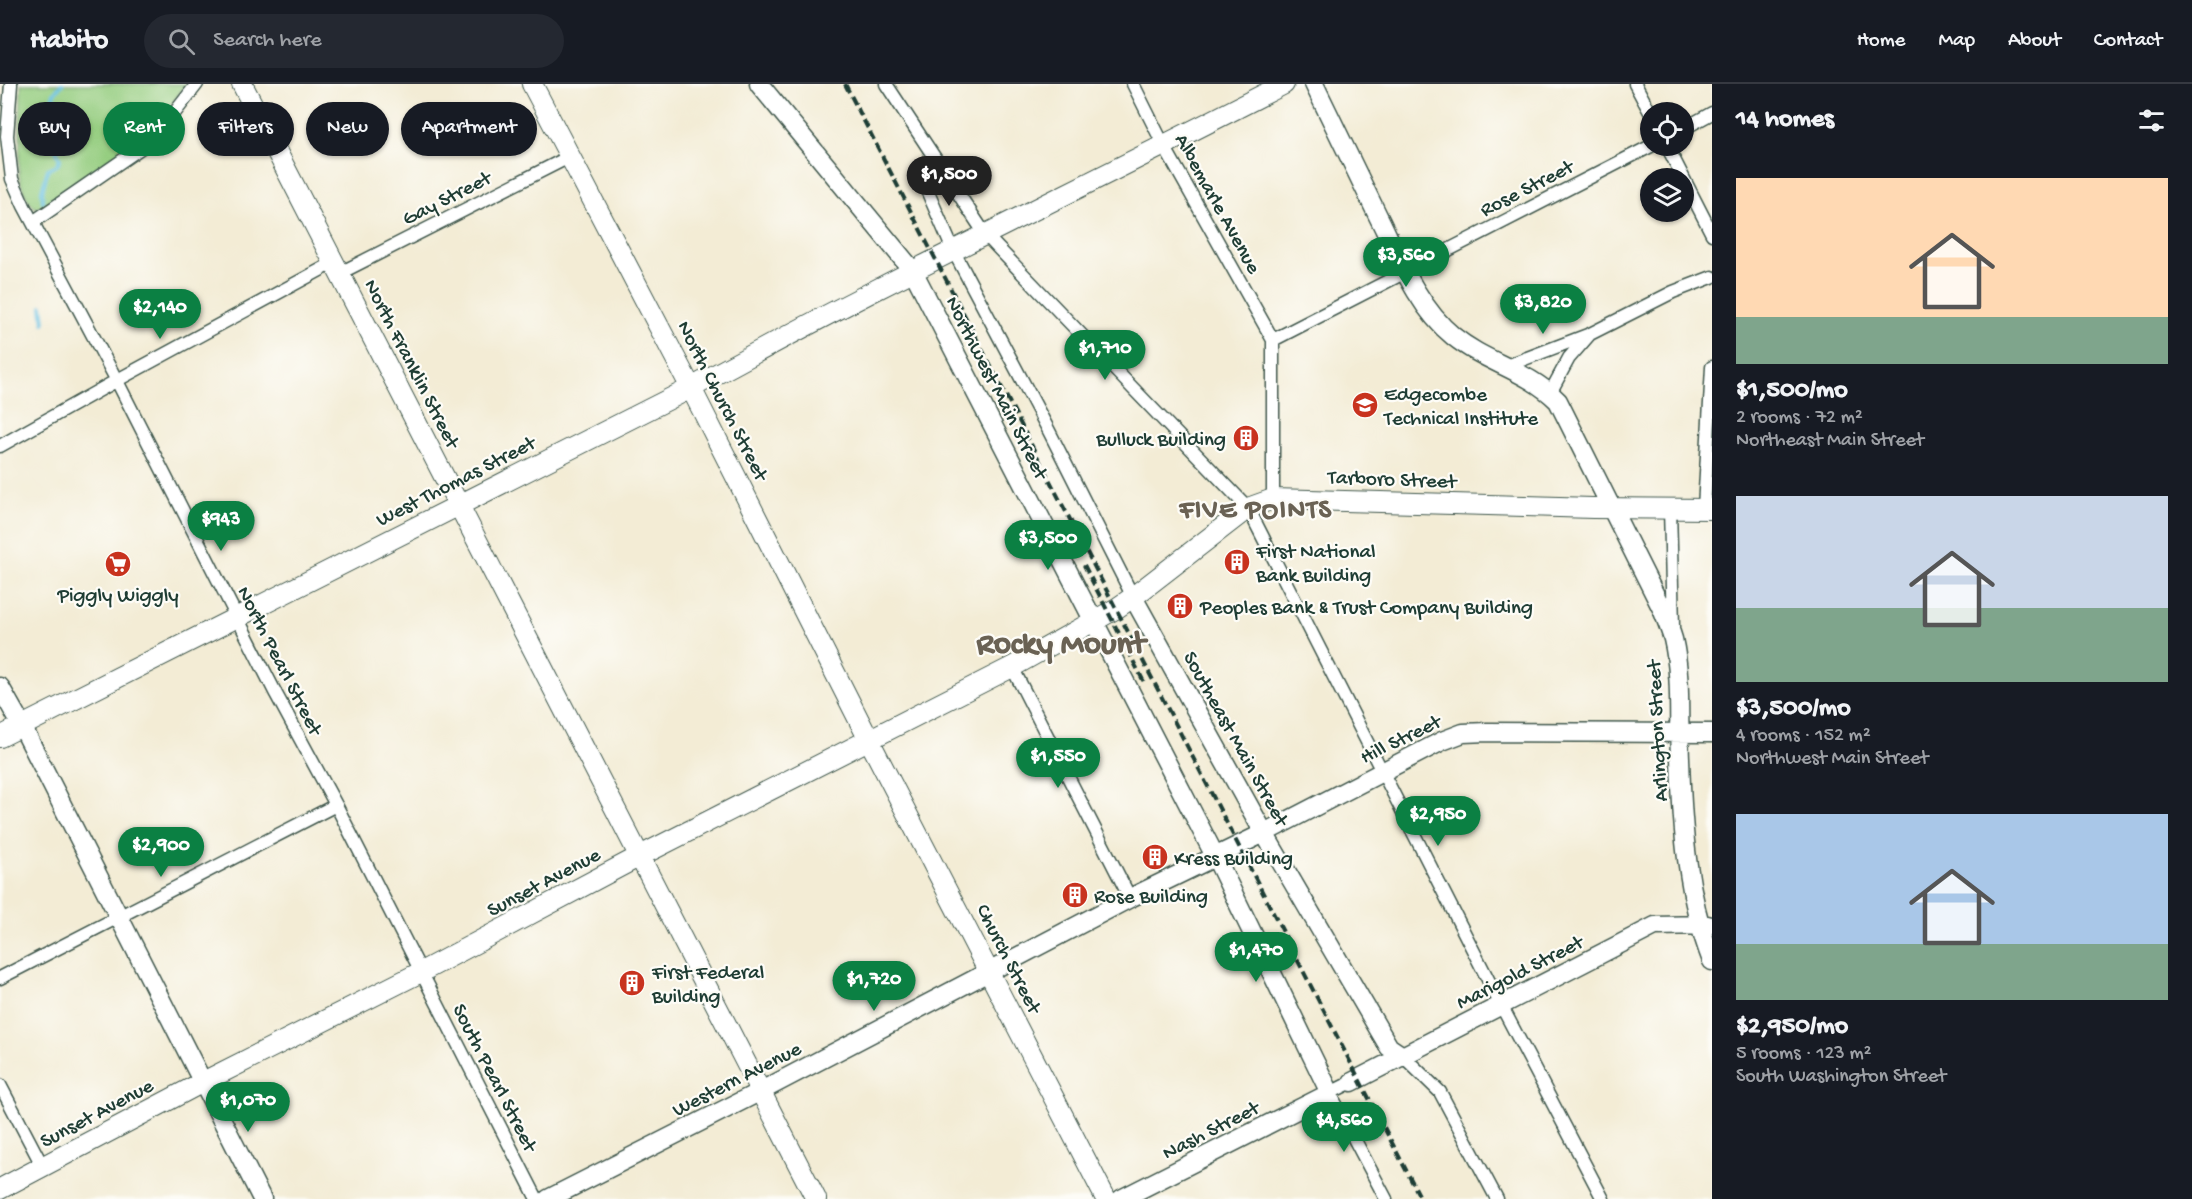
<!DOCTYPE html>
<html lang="en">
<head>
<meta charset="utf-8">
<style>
  body { margin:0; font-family:"Gochi Hand",sans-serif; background:#242831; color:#f1f3f6; height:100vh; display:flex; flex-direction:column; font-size:22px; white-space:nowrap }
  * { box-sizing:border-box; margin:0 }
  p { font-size:20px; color:#9ea1a6 }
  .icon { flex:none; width:33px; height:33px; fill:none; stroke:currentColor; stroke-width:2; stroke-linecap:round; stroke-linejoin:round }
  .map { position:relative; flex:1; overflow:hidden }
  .details { display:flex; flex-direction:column; background:#171b24; width:480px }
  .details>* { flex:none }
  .banner { position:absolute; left:18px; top:18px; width:570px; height:54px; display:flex; gap:12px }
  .fabs { position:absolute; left:1640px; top:18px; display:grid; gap:12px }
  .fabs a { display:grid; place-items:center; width:54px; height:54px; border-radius:50%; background:#171b24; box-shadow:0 2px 4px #0004; font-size:30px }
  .price { position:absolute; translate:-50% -51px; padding:0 14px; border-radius:21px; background:#0b8043; color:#fff; font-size:20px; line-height:39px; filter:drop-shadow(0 2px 3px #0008) }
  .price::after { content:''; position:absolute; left:50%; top:36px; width:18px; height:14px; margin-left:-9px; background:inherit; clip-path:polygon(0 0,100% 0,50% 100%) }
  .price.on { background:#222; color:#fff }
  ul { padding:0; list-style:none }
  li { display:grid; align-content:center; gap:12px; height:318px; padding:0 24px }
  li span { display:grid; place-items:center; height:186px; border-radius:0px; color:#555 }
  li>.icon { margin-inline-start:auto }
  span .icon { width:108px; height:108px; fill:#fffc; stroke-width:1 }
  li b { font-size:26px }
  h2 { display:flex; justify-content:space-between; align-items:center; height:72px; padding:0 24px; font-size:26px }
  .tag { padding:0 21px; border-radius:27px; background:#171b24; box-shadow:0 2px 4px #0004; font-size:21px; line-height:54px }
  .tag.on { background:#0b8043; color:#fff }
  header { display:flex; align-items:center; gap:36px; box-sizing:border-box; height:84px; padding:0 30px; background:#171b24; border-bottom:2px solid #363941 }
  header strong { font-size:28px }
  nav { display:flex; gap:33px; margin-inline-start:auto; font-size:21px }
  .search { width:420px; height:54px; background:#242831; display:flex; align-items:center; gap:15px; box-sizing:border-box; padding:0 21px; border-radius:33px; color:#9ea1a6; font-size:22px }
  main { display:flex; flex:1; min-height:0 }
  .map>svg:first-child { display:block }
  .green { fill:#95cd80; stroke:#5a855a; stroke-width:1.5 }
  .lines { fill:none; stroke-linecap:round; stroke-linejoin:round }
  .stream { stroke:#64c0e2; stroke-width:4 }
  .street-casing { stroke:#3f574c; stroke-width:15 }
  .secondary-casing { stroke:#3f574c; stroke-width:21 }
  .primary-casing { stroke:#3f574c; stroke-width:22 }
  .street { stroke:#fff; stroke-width:12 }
  .secondary { stroke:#fff; stroke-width:18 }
  .primary { stroke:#fff; stroke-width:20 }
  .rail { stroke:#1f3d34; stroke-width:4; stroke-dasharray:9 4.5; stroke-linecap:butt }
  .labels { text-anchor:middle; stroke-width:4.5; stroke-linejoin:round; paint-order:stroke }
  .street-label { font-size:21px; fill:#1f3d34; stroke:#fdfcf7 }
  .poi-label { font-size:21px; fill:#1f3d34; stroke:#fdfcf7; text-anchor:start }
  .district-label { font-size:27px; font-weight:bold; letter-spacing:1.5px; fill:#6a6254; stroke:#fdfcf7 }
  .town-label { font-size:33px; font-weight:bold; fill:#6a6254; stroke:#fdfcf7 }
</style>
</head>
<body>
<header>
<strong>Habito</strong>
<div class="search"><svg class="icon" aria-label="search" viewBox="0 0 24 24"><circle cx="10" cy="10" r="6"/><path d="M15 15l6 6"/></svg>Search here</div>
<nav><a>Home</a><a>Map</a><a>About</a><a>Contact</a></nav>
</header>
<main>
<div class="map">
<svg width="1712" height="1115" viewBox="0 0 1712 1115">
  <rect width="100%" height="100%" fill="#fdfcf7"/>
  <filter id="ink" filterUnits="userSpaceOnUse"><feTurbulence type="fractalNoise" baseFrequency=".0167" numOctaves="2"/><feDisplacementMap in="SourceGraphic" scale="12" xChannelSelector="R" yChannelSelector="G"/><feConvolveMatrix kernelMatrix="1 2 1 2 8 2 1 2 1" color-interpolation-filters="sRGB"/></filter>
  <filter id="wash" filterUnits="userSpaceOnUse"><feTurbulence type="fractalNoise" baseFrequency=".008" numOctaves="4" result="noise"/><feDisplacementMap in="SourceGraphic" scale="24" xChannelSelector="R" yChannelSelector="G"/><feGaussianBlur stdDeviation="1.35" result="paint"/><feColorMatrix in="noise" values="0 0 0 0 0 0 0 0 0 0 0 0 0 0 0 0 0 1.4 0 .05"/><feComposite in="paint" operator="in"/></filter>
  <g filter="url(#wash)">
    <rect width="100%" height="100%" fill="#f3ecd5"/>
    <path class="green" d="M21,0h165l-26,37 -18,17 -99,70h-8c-10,-9 -14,-22 -16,-34z"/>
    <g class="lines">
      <path class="stream" d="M43,118l-1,-11 6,-22 9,-4 3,-6 -4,-9 2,-22 -5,-30 1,-5 8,-9
        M42,222l2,17"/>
    </g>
  </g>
  <g filter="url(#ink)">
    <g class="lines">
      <defs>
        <path id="street" d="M11,0l-4,52 5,43 12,27 93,175 159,313 60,111 201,394
          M886,0l99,150 12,13 251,261 253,497 102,194
          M1133,0l31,62 109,194
          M1635,0l15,28
          M1683,45l29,-16
          M1667,62l45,88
          M938,80l-14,10 -1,7 30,69 96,181 84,166
          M33,138l122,-84 42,-54
          M340,189l229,-116
          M1506,282l84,-32 83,-42 39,-15
          M1550,309l19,-35 20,-23
          M0,362l123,-69 212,-115
          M1273,415v-159l378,-194
          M1670,424l3,119
          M1704,424l8,-141
          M1012,583l118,231
          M0,894l336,-173
          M1404,973l36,35 57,107
          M1352,998l-22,11 56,106
          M0,1001l43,82"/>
        <path id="secondary" d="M759,0l154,187 302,585 115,237 -209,106
          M1314,0c21,44 43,88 64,132 20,40 40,92 75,120 33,27 74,34 105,65l104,208c4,10 8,20 11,30 9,38 5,81 7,119 2,69 7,139 32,203
          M1133,513l131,236 125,214 15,10
          M0,603l22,39 240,473
          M1352,998l303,-156 53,-1
          M548,1115l213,-108 369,-193 134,-65 178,-92 21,-8 24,-1 225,1"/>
        <path id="primary" d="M242,0l574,1115
          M532,0l159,304 178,352 237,459
          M0,653l691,-349c195,-108 396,-202 593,-304
          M0,1105l203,-107 218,-110 219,-116 372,-189 105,-59 16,-11 115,-89 25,-9 320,9 119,1"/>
      </defs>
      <use href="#street" class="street-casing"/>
      <use href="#secondary" class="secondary-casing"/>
      <use href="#primary" class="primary-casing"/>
      <use href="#street" class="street"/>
      <use href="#secondary" class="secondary"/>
      <use href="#primary" class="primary"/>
      <path class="rail" d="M845,0l576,1115
        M1084,481l60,117"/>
    </g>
  </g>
  <defs>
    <symbol id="school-disc" viewBox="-11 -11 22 22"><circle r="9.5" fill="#c8321e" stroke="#fdfcf7"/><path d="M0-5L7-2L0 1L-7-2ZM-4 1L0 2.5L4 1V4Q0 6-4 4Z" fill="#fff"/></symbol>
    <symbol id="building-disc" viewBox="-11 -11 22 22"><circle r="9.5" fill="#c8321e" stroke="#fdfcf7"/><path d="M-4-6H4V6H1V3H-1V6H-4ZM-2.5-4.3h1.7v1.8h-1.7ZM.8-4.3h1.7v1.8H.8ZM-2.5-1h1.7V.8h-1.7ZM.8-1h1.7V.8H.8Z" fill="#fff"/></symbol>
    <symbol id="supermarket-disc" viewBox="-11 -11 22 22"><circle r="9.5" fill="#c8321e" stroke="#fdfcf7"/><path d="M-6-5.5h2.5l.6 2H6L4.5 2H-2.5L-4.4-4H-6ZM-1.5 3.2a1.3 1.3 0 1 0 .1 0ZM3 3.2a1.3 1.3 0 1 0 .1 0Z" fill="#fff"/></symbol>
  </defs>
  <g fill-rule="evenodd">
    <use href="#school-disc" x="1350" y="306" width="30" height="30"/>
    <use href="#building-disc" x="1231" y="339" width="30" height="30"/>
    <use href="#building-disc" x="1222" y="463" width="30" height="30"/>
    <use href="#supermarket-disc" x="103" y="465" width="30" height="30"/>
    <use href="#building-disc" x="1165" y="507" width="30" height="30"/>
    <use href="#building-disc" x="1140" y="758" width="30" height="30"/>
    <use href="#building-disc" x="1060" y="796" width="30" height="30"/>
    <use href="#building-disc" x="617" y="884" width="30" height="30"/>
  </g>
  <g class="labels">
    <g class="street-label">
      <text transform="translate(1526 103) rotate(-27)" y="7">Rose Street</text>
      <text transform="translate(446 113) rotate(-27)" y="7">Gay Street</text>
      <text transform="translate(1219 119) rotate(61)" y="7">Albemarle Avenue</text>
      <text transform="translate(413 279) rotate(63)" y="7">North Franklin Street</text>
      <text transform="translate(998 303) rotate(63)" y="7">Northwest Main Street</text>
      <text transform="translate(724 316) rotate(63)" y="7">North Church Street</text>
      <text transform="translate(1392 394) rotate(2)" y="7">Tarboro Street</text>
      <text transform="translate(455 396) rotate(-27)" y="7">West Thomas Street</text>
      <text transform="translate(281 576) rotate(63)" y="7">North Pearl Street</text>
      <text transform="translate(1656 647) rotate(-93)" y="7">Arlington Street</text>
      <text transform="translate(1237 654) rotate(61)" y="7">Southeast Main Street</text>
      <text transform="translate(1400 654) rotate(-26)" y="7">Hill Street</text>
      <text transform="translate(543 797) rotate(-28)" y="7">Sunset Avenue</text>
      <text transform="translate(1010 874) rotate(63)" y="7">Church Street</text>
      <text transform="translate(1519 887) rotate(-27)" y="7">Marigold Street</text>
      <text transform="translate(496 993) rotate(63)" y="7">South Pearl Street</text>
      <text transform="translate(736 994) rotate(-27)" y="7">Western Avenue</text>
      <text transform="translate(96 1028) rotate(-28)" y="7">Sunset Avenue</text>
      <text transform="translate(1210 1045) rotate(-27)" y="7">Nash Street</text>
    </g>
    <g class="poi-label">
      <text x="1384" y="316">Edgecombe<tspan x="1384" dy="24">Technical Institute</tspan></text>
      <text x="1226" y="361" text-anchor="end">Bulluck Building</text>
      <text x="1256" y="473">First National<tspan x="1256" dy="24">Bank Building</tspan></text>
      <text x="118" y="517" text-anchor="middle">Piggly Wiggly</text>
      <text x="1200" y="529">Peoples Bank &amp; Trust Company Building</text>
      <text x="1174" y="780">Kress Building</text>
      <text x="1094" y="818">Rose Building</text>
      <text x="652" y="894">First Federal<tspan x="652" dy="24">Building</tspan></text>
    </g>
    <g class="district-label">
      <text x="1256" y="433">FIVE POINTS</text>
    </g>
    <g class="town-label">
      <text x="1061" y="568">Rocky Mount</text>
    </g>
  </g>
</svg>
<div class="fabs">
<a><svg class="icon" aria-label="locate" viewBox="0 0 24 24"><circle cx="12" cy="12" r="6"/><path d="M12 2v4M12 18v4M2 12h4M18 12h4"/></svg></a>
<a><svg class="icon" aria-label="layers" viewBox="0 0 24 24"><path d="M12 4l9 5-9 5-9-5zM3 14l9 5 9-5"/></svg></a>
</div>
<b class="price on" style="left:949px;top:123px">$1,500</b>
<b class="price" style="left:1406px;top:204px">$3,560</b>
<b class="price" style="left:1543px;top:251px">$3,820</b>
<b class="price" style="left:160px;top:256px">$2,140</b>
<b class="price" style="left:1105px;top:297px">$1,710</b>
<b class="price" style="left:221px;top:468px">$943</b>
<b class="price" style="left:1048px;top:487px">$3,500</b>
<b class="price" style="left:1058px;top:705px">$1,550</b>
<b class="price" style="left:1438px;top:763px">$2,950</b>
<b class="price" style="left:161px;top:794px">$2,900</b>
<b class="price" style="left:1256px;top:899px">$1,470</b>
<b class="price" style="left:874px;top:928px">$1,720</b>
<b class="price" style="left:248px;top:1049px">$1,070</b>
<b class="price" style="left:1344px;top:1069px">$4,560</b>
<div class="banner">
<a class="tag">Buy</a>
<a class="tag on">Rent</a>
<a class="tag">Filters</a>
<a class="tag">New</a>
<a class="tag">Apartment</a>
</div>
</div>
<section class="details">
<h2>14 homes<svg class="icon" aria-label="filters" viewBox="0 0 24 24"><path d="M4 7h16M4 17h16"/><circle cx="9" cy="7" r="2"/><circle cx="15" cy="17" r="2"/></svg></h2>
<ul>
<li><span style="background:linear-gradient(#ffd9b3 75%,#7fa58c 0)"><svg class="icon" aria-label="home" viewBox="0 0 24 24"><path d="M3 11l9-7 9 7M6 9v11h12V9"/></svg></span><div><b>$1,500/mo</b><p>2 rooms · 72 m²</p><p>Northeast Main Street</p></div></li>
<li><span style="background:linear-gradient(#c9d6e8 60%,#7fa58c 0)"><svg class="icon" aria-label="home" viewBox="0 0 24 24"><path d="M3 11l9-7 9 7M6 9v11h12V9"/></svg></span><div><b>$3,500/mo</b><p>4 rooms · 152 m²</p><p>Northwest Main Street</p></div></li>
<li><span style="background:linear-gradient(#a9c7e8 70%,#7fa58c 0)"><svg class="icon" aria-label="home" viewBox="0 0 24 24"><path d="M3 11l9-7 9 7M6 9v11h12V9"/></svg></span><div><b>$2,950/mo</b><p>5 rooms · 123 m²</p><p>South Washington Street</p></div></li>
</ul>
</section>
</main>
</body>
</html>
